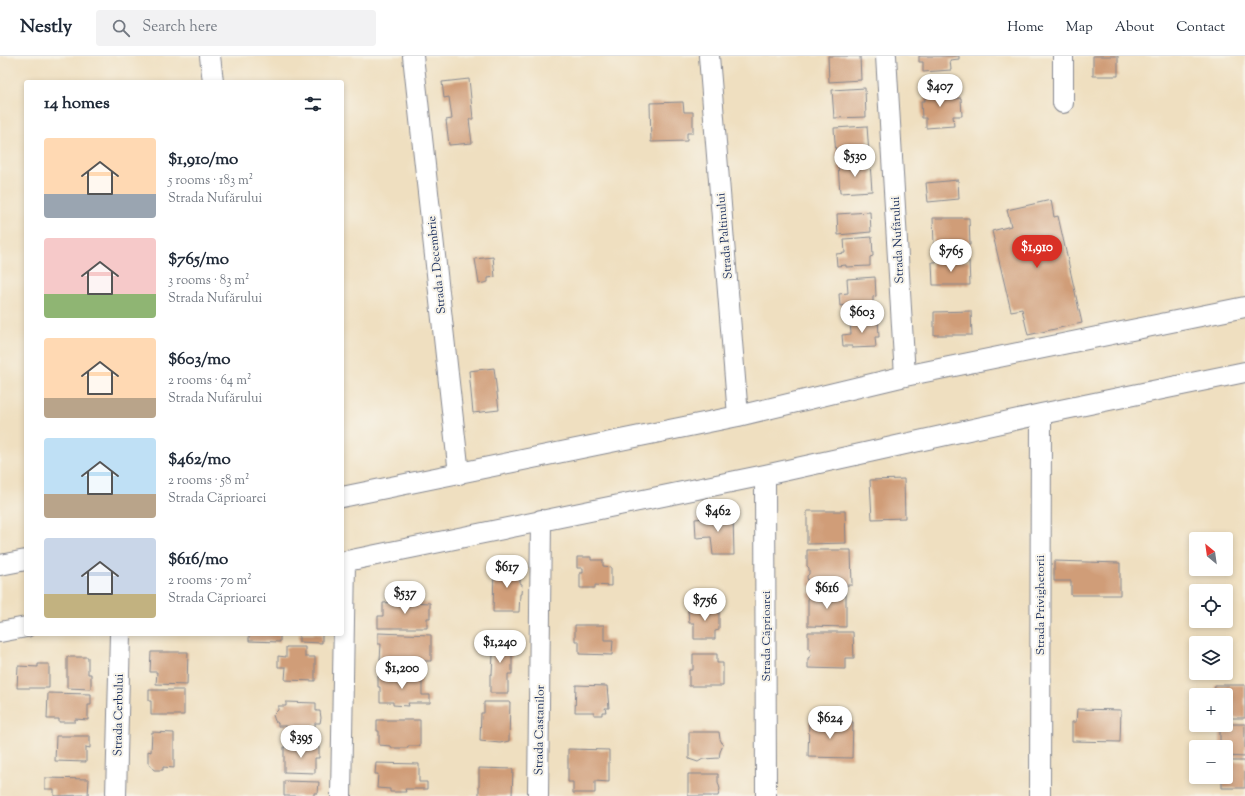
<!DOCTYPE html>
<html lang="en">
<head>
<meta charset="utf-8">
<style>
  body { margin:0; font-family:"Sorts Mill Goudy",serif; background:#f2f2f3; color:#1f2937; height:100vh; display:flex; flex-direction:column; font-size:15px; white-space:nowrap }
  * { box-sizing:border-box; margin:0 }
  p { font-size:13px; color:#747a83 }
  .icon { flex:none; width:22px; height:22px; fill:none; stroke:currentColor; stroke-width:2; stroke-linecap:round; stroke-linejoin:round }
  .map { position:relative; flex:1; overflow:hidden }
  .panel { position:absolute; left:24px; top:24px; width:320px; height:556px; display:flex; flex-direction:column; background:#fff; border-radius:4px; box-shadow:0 2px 6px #0003 }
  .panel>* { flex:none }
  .needle { width:26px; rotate:331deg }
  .controls { position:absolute; left:1189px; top:476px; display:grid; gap:8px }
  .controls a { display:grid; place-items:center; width:44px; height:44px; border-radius:4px; background:#fff; box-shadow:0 2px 6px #0003; font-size:20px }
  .price { position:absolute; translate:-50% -34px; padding:0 9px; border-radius:14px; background:#fff; color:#222; font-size:13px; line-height:26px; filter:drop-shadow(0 1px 2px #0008) }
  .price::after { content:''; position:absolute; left:50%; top:24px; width:12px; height:9px; margin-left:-6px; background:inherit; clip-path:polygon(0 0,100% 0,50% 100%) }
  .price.on { background:#d93025; color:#fff }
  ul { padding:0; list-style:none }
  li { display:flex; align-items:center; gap:12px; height:100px; padding:0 20px }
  li span { display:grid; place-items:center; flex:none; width:112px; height:80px; border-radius:4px; color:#555 }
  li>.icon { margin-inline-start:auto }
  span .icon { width:48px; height:48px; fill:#fffc; stroke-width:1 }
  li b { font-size:17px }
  h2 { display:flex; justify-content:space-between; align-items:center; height:48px; padding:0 20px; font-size:17px }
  header { display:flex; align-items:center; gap:24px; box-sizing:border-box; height:56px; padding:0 20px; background:#fff; border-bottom:1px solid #e0e1e3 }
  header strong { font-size:19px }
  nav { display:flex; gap:22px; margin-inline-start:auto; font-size:14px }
  .search { width:280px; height:36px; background:#f2f2f3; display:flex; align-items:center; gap:10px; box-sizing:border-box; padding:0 14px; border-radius:4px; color:#747a83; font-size:15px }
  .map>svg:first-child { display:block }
  .building { fill:#d09d78 }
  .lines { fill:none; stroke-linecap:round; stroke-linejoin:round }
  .street-casing { stroke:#85878f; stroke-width:22 }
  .street { stroke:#fff; stroke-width:20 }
  .labels { text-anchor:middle; stroke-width:4; stroke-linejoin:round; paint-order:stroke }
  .street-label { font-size:12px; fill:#1b2f5e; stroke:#f7f3e8 }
</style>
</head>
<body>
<header>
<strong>Nestly</strong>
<div class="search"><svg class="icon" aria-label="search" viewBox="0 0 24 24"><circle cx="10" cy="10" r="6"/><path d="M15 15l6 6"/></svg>Search here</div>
<nav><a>Home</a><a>Map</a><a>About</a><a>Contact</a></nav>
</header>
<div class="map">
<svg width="1245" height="740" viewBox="0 0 1245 740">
  <rect width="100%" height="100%" fill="#f7f3e8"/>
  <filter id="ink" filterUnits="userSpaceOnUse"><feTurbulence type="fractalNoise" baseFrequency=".025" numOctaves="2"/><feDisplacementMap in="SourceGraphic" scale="8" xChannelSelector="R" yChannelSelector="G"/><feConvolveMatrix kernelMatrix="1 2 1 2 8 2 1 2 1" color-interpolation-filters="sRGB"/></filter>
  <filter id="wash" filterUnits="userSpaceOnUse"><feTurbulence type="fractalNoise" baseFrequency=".012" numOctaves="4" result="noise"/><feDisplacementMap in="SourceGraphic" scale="16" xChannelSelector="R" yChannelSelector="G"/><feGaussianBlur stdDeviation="0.9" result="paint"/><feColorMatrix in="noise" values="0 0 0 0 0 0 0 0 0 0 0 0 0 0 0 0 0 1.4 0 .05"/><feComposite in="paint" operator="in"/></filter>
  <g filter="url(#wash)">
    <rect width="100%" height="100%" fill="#efdfc0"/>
    <g id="blocks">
      <path class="building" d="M828,0h32l1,24 -32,2z
        M919,0h40v3l-9,1 1,10 -28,2v-10h-4z
        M1093,0h25v20h-25z
        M469,23l4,40h-4l3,24 -23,2 -3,-25 6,-1 -3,-22 -5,1 -2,-16z
        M865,32l1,29 -32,1 -2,-28z
        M951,33l1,10 9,-1 1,18h-9l1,10 -28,2v-10h-4l-1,-17h4l-1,-10z
        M683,46l1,10h9v21h-6v8l-36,1 -1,-39z
        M867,70l2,28 -33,2 -2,-28z
        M870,107l2,28 -32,2 -2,-28z
        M958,124l1,19 -31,3 -2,-19z
        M1051,144l3,17 4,-1 24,107 -54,12 -6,-26 -11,2 -19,-80 19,-5 -4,-16z
        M870,156l1,20 -33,3 -1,-21z
        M933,162h36l1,27h-36z
        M872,181l1,19 -3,1v9l-24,1v-2l-9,1 -1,-12 9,-1 -1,-14z
        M493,201l2,20 -7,1v4l-9,2 -4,-25z
        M969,205l1,24h-37l-1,-23z
        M875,221l1,19 -3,1v9l-24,1v-2l-9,1 -1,-12 9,-1 -1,-14z
        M971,255l1,24h-38v-23z
        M878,262l1,19h-4l1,10 -24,1v-2h-9l-1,-11 9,-1 -1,-14z
        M494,312l5,42 -26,3 -4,-42z
        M904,423l1,39 -33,1 -2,-39z
        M807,455h38l1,32 -39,1z
        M733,459l1,40h-21l-2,-18 -15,1 -1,-19z
        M807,494h44l1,35 -44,1 -1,-10 2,-2v-6l-2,-2z
        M577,501h14v3h12v6l8,1v19l-16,-1v3h-15v-15h3v-5h-6z
        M1054,505l66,2v32h-49v-14h-17z
        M494,509l26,1v17l2,1 -1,10h-1l-1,18h-26z
        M808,537l38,1v33l-38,-1z
        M396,543l15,1v2l19,1v15h-3v10h-49v-12h5v-13l13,-1z
        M699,551h20v23l-4,1v8h-21v-16h-5l-1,-13h11z
        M575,569h29v15h9l-1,15 -33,-1v-13h-4z
        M808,576h45l1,26h-9v11l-37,-1v-10l3,-2 -1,-6 -2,-2z
        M378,577l53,2v26h-23l1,3 -16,-1v-2l-13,-1 1,-16h-3z
        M249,578h31v8l-31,-1z
        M299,578h23v9l-23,-1z
        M491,579l18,1 -1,18h4v20h-4v19h-18v-19h2l1,-20h-3z
        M286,591h19v10h10v24l-30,-1 1,-13h-8v-11l8,1z
        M151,596h37l-1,33 -31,-1 1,-12h-7z
        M693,598h24v9h6v23h-34v-16h4z
        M67,601h21v17h3v15l-24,-1z
        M38,608h11v24h-32l1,-22 20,1z
        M378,620l44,1v18h8v8h-22l1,3 -16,-1v-3h-13v-15h-2z
        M576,629l31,1 2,22h-4l1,4h-4v3h-8v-3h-19z
        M1215,629h30v33h-19v-23h-12z
        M149,634h35v25h-33v-14h-2z
        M48,637l43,1v11h-3v15l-13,-1v3h-16v-3h-12z
        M286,646l30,1v8h4l1,7 -1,5h-5v7h-2v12l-21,-1 1,-11h-7v-4h-8v-3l-3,-2 -2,-6 5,-5v-4h8z
        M484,646h26l-1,39 -9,2 -20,-2 1,-28h3z
        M1077,653l44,1 -1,32 -48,-1v-19h4z
        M377,664h43v26h-12v2h-16l-1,-2 -12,-1v-14h-2z
        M809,665l44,1 -1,36 -44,-1z
        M1226,668h19v33l-19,-1v-9h-6v-22h6z
        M152,676l22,1v35l-11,-1v3h-9l-6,-7v-12l3,1z
        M689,676h30l1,7 3,6 -3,7 -1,6 -16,1 -5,3 -9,-3z
        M56,680h34v12l-4,-1v15l-31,-1z
        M284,691h35v11h-4v15l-31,-1z
        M568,693l41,1v32l-14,-1v12h-22v-11h-5z
        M1226,705h19v27h-23v-11h4z
        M376,707l43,1v18h8v7h-22l1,3h-16v-3l-13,-1 1,-14h-3z
        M479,712l34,1 -1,27h-33z
        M688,718h30v8l2,7 -2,7h-30z
        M45,722l44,1 -1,16 -34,1v-7h-9z
        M284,725l35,1 -1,11h-4v3h-30z"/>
    </g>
  </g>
  <g filter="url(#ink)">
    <use href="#blocks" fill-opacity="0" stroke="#85878f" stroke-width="1"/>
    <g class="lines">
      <defs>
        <path id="street" d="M210,0l3,26
          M413,0l46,418
          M709,0l29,360
          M886,0l19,320
          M1063,0v47
          M765,419l1,321
          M342,441l396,-81 167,-40 340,-69
          M342,506l423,-87 276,-61 204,-42
          M0,509l26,-5
          M0,576l26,-5
          M116,740l4,-162
          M341,740l4,-234
          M538,740l3,-276
          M1040,740l1,-382"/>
      </defs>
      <use href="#street" class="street-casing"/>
      <use href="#street" class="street"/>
    </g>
  </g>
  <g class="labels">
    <g class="street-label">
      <text transform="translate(724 180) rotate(-95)" y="4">Strada Paltinului</text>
      <text transform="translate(897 184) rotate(-93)" y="4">Strada Nufărului</text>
      <text transform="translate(436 209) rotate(-96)" y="4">Strada 1 Decembrie</text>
      <text transform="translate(1040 549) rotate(-90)" y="4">Strada Privighetorii</text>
      <text transform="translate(766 580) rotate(-90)" y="4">Strada Căprioarei</text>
      <text transform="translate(118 659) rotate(-89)" y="4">Strada Cerbului</text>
      <text transform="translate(539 674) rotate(-89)" y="4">Strada Castanilor</text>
    </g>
  </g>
</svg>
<div class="controls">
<a><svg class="needle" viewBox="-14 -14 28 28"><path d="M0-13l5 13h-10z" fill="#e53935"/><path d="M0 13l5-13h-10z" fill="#747a83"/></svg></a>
<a><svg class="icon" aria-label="locate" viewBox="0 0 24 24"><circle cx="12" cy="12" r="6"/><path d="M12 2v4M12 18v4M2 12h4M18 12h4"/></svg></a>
<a><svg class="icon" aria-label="layers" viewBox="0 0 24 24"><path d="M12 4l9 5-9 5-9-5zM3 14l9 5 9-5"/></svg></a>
<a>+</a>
<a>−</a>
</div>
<b class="price" style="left:940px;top:52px">$407</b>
<b class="price" style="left:855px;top:122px">$530</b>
<b class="price on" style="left:1037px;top:213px">$1,910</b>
<b class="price" style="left:951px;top:217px">$765</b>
<b class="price" style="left:862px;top:278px">$603</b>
<b class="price" style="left:718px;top:477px">$462</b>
<b class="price" style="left:507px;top:533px">$617</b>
<b class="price" style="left:827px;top:554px">$616</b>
<b class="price" style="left:405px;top:559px">$537</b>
<b class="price" style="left:705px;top:566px">$756</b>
<b class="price" style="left:500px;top:608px">$1,240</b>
<b class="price" style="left:402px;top:634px">$1,200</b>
<b class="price" style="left:830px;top:684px">$624</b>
<b class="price" style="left:301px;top:703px">$395</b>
<section class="panel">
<h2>14 homes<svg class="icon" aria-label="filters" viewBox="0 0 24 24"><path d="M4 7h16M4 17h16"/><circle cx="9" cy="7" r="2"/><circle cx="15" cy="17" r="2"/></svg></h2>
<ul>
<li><span style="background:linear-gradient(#ffd9b3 70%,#9aa5b1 0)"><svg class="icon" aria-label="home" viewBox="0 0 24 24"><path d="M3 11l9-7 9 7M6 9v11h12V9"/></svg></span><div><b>$1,910/mo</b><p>5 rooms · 183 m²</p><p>Strada Nufărului</p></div></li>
<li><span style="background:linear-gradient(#f6c9c9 70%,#8fb573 0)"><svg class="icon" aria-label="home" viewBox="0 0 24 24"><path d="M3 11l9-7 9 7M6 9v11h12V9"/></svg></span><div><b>$765/mo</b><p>3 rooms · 83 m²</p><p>Strada Nufărului</p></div></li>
<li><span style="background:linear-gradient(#ffd9b3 75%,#b9a48a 0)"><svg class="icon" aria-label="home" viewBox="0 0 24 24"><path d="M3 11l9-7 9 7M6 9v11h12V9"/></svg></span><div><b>$603/mo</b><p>2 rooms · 64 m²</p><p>Strada Nufărului</p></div></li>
<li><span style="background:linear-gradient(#bfe0f5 70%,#b9a48a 0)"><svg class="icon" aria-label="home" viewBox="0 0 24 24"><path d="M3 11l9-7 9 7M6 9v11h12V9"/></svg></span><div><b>$462/mo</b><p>2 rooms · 58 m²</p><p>Strada Căprioarei</p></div></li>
<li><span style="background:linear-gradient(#c9d6e8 70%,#c2b280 0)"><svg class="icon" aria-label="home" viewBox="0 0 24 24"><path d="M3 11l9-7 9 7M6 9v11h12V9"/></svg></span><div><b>$616/mo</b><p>2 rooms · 70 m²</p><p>Strada Căprioarei</p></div></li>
</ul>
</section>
</div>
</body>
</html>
